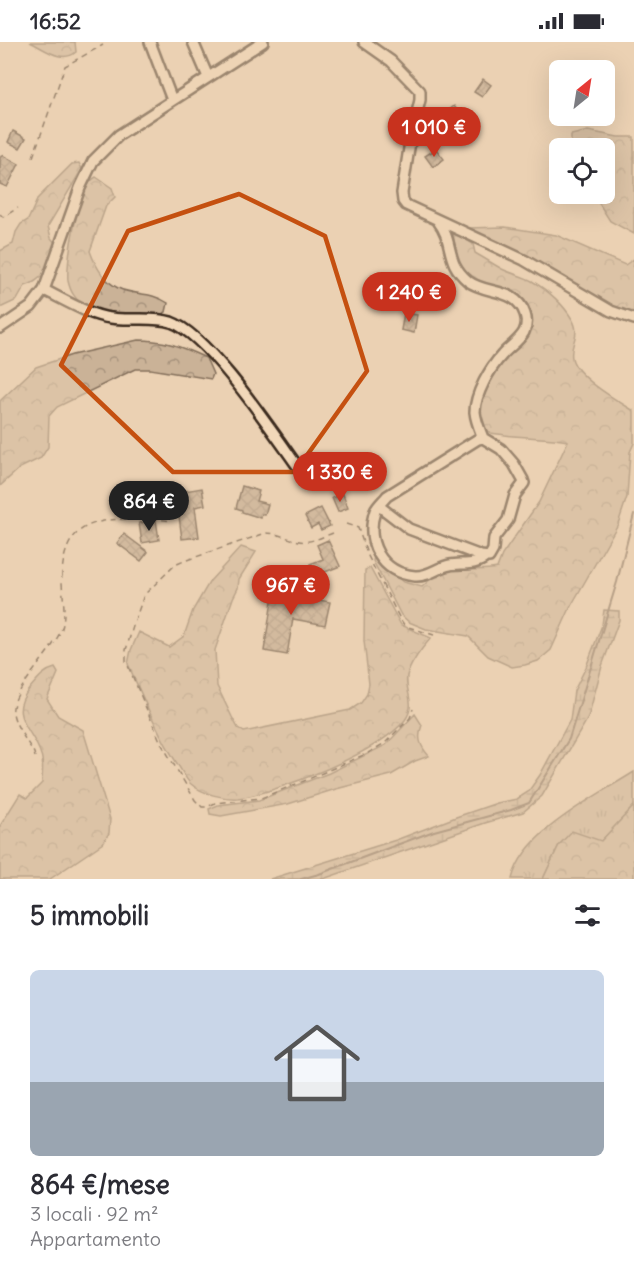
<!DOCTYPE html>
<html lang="it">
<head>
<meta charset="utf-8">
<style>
  body { margin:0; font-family:Delius,sans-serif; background:#f2f2f3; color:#2b2b33; height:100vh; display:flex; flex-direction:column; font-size:22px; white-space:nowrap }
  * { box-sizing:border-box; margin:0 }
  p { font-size:20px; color:#7c7c81 }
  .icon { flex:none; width:33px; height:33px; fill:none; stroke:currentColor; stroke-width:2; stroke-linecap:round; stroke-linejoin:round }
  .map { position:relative; height:837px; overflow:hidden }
  .sheet { display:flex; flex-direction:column; background:#fff; flex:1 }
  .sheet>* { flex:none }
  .needle { width:39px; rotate:30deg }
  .tools { position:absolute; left:549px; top:18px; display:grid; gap:12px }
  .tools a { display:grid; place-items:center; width:66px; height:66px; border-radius:9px; background:#fff; box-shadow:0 6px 24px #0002; font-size:30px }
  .price { position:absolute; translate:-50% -51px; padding:0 14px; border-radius:21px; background:#c8321e; color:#fff; font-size:20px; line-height:39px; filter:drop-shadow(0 2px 3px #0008) }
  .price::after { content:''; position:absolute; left:50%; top:36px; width:18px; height:14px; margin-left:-9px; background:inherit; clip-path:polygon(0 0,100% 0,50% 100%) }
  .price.selected { background:#222; color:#fff }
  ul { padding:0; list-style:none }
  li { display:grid; align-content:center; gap:12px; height:318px; padding:0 30px }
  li+li { border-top:2px solid #e1e1e2 }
  li span { display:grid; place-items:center; height:186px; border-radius:9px; color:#555 }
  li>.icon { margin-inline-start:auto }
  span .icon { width:108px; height:108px; fill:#fffc; stroke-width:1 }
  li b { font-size:26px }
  h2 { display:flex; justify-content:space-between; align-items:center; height:72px; padding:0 30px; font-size:26px }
  .status { display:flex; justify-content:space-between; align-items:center; height:42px; padding:0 30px; background:#fff; direction:ltr }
  .status svg { height:16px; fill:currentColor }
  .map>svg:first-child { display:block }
  .grass { fill:url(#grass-tufts); stroke:#826e5a; stroke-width:1.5 }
  .forest { fill:url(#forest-crowns); stroke:#826e5a; stroke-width:1.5 }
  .wetland { fill:url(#wetland-marsh); stroke:#826e5a; stroke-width:1.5 }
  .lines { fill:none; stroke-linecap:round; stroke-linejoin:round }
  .stream { stroke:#786452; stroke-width:2 }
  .building { fill:url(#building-cross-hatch); stroke:#3b2a1e; stroke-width:1.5 }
  .minor-casing { stroke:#3b2a1e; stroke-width:14 }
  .path { stroke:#3b2a1e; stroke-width:1.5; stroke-dasharray:6 4.5; stroke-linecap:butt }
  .minor { stroke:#f2d8b9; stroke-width:9 }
  .marked { fill:none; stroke:#c55010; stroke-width:4.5; stroke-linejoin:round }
</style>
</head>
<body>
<div class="status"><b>16:52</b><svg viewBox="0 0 49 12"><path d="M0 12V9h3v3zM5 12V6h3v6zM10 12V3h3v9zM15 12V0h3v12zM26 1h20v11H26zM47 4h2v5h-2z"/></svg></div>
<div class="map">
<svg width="634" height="837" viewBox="0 0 634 837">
  <defs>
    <pattern id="grass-tufts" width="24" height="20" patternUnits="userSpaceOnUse" patternTransform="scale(1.5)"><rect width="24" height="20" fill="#cab297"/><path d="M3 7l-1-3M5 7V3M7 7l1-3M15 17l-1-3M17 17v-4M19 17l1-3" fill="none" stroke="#a5917b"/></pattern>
    <pattern id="forest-crowns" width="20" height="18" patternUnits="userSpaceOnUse" patternTransform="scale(1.5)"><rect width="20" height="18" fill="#cab297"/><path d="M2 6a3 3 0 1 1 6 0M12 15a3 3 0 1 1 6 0" fill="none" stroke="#a5917b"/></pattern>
    <pattern id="wetland-marsh" width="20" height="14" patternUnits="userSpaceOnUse" patternTransform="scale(1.5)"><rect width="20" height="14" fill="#cab297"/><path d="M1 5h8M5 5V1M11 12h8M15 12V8" fill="none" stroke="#a5917b"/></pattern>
    <pattern id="building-cross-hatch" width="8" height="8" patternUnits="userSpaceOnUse" patternTransform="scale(1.5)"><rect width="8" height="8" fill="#b49d85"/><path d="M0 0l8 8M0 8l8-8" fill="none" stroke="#94806c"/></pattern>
  </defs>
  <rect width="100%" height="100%" fill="#ebd1b3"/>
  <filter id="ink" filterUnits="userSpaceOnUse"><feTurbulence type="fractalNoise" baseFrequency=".0167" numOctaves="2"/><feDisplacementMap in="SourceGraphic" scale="12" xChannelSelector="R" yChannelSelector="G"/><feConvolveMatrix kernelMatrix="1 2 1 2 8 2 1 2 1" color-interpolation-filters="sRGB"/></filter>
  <g filter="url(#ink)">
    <path class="grass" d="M634,730v34l-33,35 -42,4 -16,34h-31c12,-48 83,-82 122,-107z"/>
    <path class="forest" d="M30,0h45l1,10c-14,12 -31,-3 -46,-10z
      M588,89l30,6h16v97l-24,-13 -17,-27h11v-46h-33v-13z
      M79,121l3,6 -34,57 3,12 6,7c-8,18 -11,35 -32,41l-8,14 -17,8v-57l13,-7 3,-12 5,-8 7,-4 10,-22 34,-34z
      M96,135l16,11 3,9 -9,9 -16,45c5,14 14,30 28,37 17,8 32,3 50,15l-2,9c-11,7 -26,4 -40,4 -16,-1 -44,-6 -53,-22 -2,-3 -4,-9 -5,-13 -2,-20 10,-96 28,-104z
      M505,185l51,8 69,30 9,-6v57l-10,-3 -158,-81 1,-4z
      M453,189l20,13 2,9c9,5 18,11 27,16 10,5 21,7 30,12 15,9 31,23 40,38 10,17 -3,24 0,39 4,19 46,43 62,53v32l-4,9 -3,45 -9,27 -47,82 -20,44 -13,11 -13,4 -13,2 -24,-11 -20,-20 -42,-7 -17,-7 -8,-7 -28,-54 1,-5 29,26 19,5 19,-18c18,-1 38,3 56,-1l5,-13 37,-53 29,-61c-20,-4 -42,-3 -63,-6 -4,-1 -10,-1 -14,-2 -27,-12 2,-58 13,-72 6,-8 17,-14 22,-23 4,-9 7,-21 3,-31 -4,-7 -11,-10 -18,-14 -8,-5 -16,-5 -26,-8 -25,-8 -30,-30 -32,-54z
      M138,298c28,0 43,7 68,18l7,16 -2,5 -61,-10h-15l-78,38 -8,9 -1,31 -7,11 -21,10 -20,18v-85l2,-2 34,-32 36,-12z
      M241,505l15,5 -17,27 -1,9 -5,10 -18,52 2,36 15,31 6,11 6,4 106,-22 11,-7 6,-9 2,-10 -5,-43 1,-71 5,-2 31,57 30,13c-8,9 -18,22 -23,34 -6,17 10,30 -3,48 -24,31 -127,73 -167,78 -14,1 -36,-4 -47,-14 -5,-4 -9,-13 -13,-19 -20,-31 -35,-67 -50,-101l3,-14 8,-18 30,15 15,-11 9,-26 17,-29z
      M55,626l3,5 -11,26 11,17 25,14 27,89 -1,14 -6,10 -53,36h-50v-53l20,-32 7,4 15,-15c0,-9 2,-21 -1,-28 -8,-27 -35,-38 -11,-67 8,-9 13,-17 25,-20z
      M415,672l7,11c-5,13 -2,21 7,31l-14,5 -24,14 -55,14 -48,15 -67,12 -11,-2 -1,-5 9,-4 41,-5 70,-27 57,-28z
      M634,764v73h-91l16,-34 13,-14 29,10z"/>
    <path class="wetland" d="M604,568l15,1v9l-17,46 -14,52 -46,78 -19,16 -38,11 -162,56h-53l126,-39 60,-23 41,-14 20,-4 11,-7 12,-17 30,-55 4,-29 12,-24 16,-42z"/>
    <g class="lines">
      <path class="stream" d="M301,837l18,-5 115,-43 77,-21 18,-7 40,-64 48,-157 17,-68"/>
    </g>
    <path class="building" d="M483,37l8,6 -9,12 -8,-5z
      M454,64l10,13 -4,4 4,4 -5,5 -2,-3 -5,5 -13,-16z
      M13,89l13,7 -6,10 -12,-6z
      M436,107l8,10 -11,8 -8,-11z
      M2,113l17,9 -12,23 -7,-3v-26z
      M404,271l13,2 -3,18 -13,-3z
      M242,444l17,5 -3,10 12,3 -3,11 -3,-1 -1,4 -19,-6v-2l-6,-2z
      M202,446l3,17 -10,2 4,30 -17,2 -4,-30 -8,2 -3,-17z
      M343,452l5,14 -10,4 -6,-14z
      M321,466l9,18 -9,4 -3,-6 -7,4 -6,-12z
      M156,478l3,20 -17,3 -3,-20z
      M124,492l24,18 -7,9 -24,-18z
      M328,498l12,26 -25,10 -5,-12 13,-5 -6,-14z
      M275,540l23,4 -1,10 33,6 -5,23 -32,-6 -6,36 -23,-4z"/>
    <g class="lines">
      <defs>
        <path id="minor" d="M150,0l22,58
          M193,0l15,35
          M364,0l27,19 29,30v9l-10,42 -8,51 1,8 3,4 118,55 87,51 23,8
          M438,179c17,22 6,40 30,60 18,14 48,6 57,33 2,6 2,12 -1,18 -5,9 -15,15 -22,23 -12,13 -27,39 -27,57 1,10 5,18 8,26
          M44,248c19,9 46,26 67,28 20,3 41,-2 60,4 40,14 109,121 137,159
          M0,286l31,-21 13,-17 36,-102 13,-27 26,-26 144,-93
          M379,464l30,23 72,27 8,1 4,-7 1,-12 14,-18 7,-25 9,-12 -1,-3 -9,-16 -13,-15 -18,-11 -5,1 -91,57c-4,5 -10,10 -12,15 -10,31 6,62 40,65 13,1 23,-9 35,-11 12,-2 26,1 36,-8"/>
      </defs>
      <use href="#minor" class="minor-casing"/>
      <path class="path" d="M33,115l32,-91 38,-21
        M0,172l3,3 15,-9
        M346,482l12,4 9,26 33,65 5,7 29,9
        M333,491c-11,4 -22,10 -34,8 -11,-2 -22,-8 -33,-8l-82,28 -9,4 -31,30 -10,28 -8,27v11l35,82 34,57 7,7h5l8,-4 46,-5 43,-17 64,-28 17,-10 25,-25 3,-9
        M35,715l-1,-4c-7,-12 -19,-27 -21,-40 -4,-20 41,-62 49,-85 5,-17 -1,-37 0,-55 3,-42 24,-53 63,-54 16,0 30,-1 46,2"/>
      <use href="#minor" class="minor"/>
    </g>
  </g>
  <path d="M0 0H634V837H0ZM239,152l86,42 42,135 -72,101h-122l-112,-107 67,-134z" fill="#ebd1b3" fill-opacity=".55" fill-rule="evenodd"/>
  <path class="marked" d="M239,152l86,42 42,135 -72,101h-122l-112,-107 67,-134z"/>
</svg>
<div class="tools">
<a><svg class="needle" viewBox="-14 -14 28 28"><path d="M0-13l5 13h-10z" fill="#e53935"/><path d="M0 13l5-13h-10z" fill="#7c7c81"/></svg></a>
<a><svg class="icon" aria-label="locate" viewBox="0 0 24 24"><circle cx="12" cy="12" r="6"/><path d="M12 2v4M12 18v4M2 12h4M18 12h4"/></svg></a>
</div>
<b class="price" style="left:434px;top:116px">1 010 €</b>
<b class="price" style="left:409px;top:281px">1 240 €</b>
<b class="price" style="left:340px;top:461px">1 330 €</b>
<b class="price selected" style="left:149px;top:490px">864 €</b>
<b class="price" style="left:291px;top:574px">967 €</b>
</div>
<section class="sheet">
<h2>5 immobili<svg class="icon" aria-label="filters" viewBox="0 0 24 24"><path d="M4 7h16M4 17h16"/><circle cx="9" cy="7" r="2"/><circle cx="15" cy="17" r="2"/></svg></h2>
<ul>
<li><span style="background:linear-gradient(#c9d6e8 60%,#9aa5b1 0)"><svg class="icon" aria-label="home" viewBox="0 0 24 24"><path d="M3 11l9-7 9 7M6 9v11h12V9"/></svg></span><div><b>864 €/mese</b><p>3 locali · 92 m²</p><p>Appartamento</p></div></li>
</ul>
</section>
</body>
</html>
